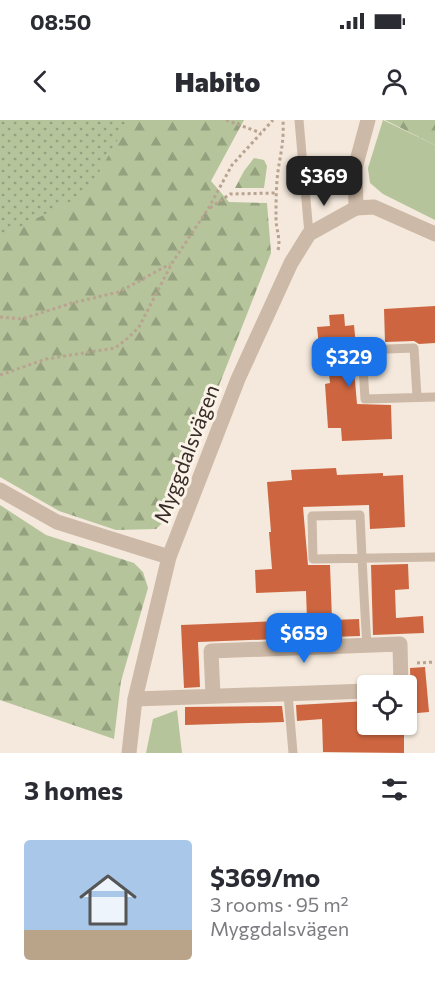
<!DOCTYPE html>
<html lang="en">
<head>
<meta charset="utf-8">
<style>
  body { margin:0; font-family:Commissioner,sans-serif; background:#f2f2f3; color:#2b2b33; height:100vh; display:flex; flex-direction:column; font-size:22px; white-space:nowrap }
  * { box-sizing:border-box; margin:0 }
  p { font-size:20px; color:#7c7c81 }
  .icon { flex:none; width:33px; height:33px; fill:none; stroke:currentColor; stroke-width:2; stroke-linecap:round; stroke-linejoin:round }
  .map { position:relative; height:633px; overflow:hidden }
  .drawer { display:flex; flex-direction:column; background:#fff; flex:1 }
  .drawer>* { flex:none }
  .controls { position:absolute; left:357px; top:555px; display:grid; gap:12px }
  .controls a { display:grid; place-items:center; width:60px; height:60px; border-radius:6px; background:#fff; box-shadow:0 2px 4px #0004; font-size:30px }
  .price { position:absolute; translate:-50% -51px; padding:0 14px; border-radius:12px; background:#1a73e8; color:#fff; font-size:20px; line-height:39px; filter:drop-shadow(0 2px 3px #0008) }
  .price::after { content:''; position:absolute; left:50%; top:36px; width:18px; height:14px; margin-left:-9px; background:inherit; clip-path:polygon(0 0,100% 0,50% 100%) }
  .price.active { background:#222; color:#fff }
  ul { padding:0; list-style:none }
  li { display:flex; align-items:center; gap:18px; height:150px; padding:0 24px }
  li span { display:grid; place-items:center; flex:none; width:168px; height:120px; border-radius:6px; color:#555 }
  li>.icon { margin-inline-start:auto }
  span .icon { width:72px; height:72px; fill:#fffc; stroke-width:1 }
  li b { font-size:26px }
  h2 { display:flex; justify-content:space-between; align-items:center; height:72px; padding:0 24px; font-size:26px }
  .status { display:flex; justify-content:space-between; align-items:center; height:42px; padding:0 30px; background:#fff; direction:ltr }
  .status svg { height:16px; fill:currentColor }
  header { display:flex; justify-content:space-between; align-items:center; height:78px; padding:0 24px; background:#fff; font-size:27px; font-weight:800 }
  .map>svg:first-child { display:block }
  .grass { fill:#b5c49a }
  .forest { fill:url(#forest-firs) }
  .park { fill:url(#park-dots) }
  .building { fill:#cd6640 }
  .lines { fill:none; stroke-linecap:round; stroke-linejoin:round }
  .path { stroke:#b9a391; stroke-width:3; stroke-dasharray:3 3; stroke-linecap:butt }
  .service { stroke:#cdb9a7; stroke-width:9 }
  .minor { stroke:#cdb9a7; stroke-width:15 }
  .tertiary { stroke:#cdb9a7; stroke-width:15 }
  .labels { text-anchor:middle; stroke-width:6; stroke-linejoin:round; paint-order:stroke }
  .street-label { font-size:21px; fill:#382d28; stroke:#fbf3e8 }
</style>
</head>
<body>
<div class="status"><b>08:50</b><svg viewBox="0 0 49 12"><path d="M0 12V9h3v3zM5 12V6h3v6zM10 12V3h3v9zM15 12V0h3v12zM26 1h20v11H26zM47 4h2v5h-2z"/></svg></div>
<header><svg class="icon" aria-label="back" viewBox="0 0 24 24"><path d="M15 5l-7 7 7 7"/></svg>Habito<svg class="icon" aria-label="person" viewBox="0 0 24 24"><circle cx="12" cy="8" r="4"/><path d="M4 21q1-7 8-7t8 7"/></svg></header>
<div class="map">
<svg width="435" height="633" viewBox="0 0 435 633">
  <defs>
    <pattern id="forest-firs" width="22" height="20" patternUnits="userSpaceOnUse" patternTransform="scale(1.5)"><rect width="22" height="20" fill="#b5c49a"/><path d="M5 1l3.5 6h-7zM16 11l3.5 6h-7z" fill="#94a07e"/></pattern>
    <pattern id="park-dots" width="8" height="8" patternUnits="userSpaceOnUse" patternTransform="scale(1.5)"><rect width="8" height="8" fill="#b5c49a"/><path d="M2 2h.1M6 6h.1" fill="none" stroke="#94a07e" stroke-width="1.8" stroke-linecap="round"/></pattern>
  </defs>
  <rect width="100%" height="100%" fill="#f4e9dc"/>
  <path class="grass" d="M383,0l52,25v75l-52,-26 -13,-11 -2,-15z
    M177,590l5,43h-36l7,-34z"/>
  <path class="forest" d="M0,0h244l-33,61 18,21 38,1 4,50 -77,196 -24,67 -14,13 -40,1 -57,-19 -59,-34z
    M385,0h50v25z
    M254,38l10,2 3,6 -3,22h-29l9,-17z
    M0,385l46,30 88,28 9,9 5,16 -27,93 -7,58 -114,-39z"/>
  <path class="park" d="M0,0h129l-42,73 -87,44z"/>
  <path class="building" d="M435,186v37l-16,1 -5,-3 -29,1 -1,-33z
    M344,194l1,12 9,-1 2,21h-4l5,58 34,1 1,34 -50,2 -1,-13h-13l-3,-44 5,-1 -3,-28h-7l-3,-28 13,-1 -1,-11z
    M336,348l1,7 46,-2v3l20,-1 2,52 -35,2 -1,-24 -66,2 5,58h22l2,55 27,-1 1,17 -162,6 2,45 -16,1 -3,-63 126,-5 -1,-29 -50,2 -1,-23 17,-1 -3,-37h2l-4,-50 25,-2 -1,-10z
    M408,444l1,25 -14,1 1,28 27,-2 1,17 -51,2 -2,-70z
    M425,547l4,45 -23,2v-16l5,-1 -1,-29z
    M368,581v31l36,-1v22l-81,-1 -1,-33 -25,2 -1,-16z
    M282,586l2,16 -99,3v-18z"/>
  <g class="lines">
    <path class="path" d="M226,0l35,13
      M210,88l20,-14 47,-1
      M278,130c3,-11 -2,-20 -2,-32 0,-15 0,-32 2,-47 3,-20 6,-30 5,-51
      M0,197l22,2 50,-16 47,-11 51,-28
      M0,255l46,-16 69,-11 13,-10 11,-11 33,-64 36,-54 24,-44 41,-45
      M417,543l18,-1"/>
    <path class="service" d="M299,0l10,114
      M417,277l-3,-49 -52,2 3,49 70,-2
      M367,525c-3,-43 -5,-87 -7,-130l-48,1 1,43 122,-2
      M288,574l5,59"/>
    <path class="minor" d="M368,0l-13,48 1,40 18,-1 61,27
      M0,370l57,32 112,35
      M213,576l-2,-45 189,-7 1,42
      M135,579l233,-8"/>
    <path class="tertiary" d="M129,633l6,-54 34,-142 69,-178 53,-116 18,-29 47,-26"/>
  </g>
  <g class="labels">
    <g class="street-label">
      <text transform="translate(187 334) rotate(-69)" y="7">Myggdalsvägen</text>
    </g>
  </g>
</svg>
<div class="controls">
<a><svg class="icon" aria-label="locate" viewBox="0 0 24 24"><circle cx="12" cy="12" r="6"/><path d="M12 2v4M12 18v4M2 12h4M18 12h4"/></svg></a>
</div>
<b class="price active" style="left:324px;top:87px">$369</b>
<b class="price" style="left:349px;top:268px">$329</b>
<b class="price" style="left:304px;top:544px">$659</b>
</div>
<section class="drawer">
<h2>3 homes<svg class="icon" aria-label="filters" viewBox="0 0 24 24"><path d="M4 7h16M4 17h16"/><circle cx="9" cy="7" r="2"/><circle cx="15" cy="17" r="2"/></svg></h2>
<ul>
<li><span style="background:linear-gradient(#a9c7e8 75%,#b9a48a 0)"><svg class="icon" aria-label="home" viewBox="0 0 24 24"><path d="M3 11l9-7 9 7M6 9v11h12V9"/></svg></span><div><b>$369/mo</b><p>3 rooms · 95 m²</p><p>Myggdalsvägen</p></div></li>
</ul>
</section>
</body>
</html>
